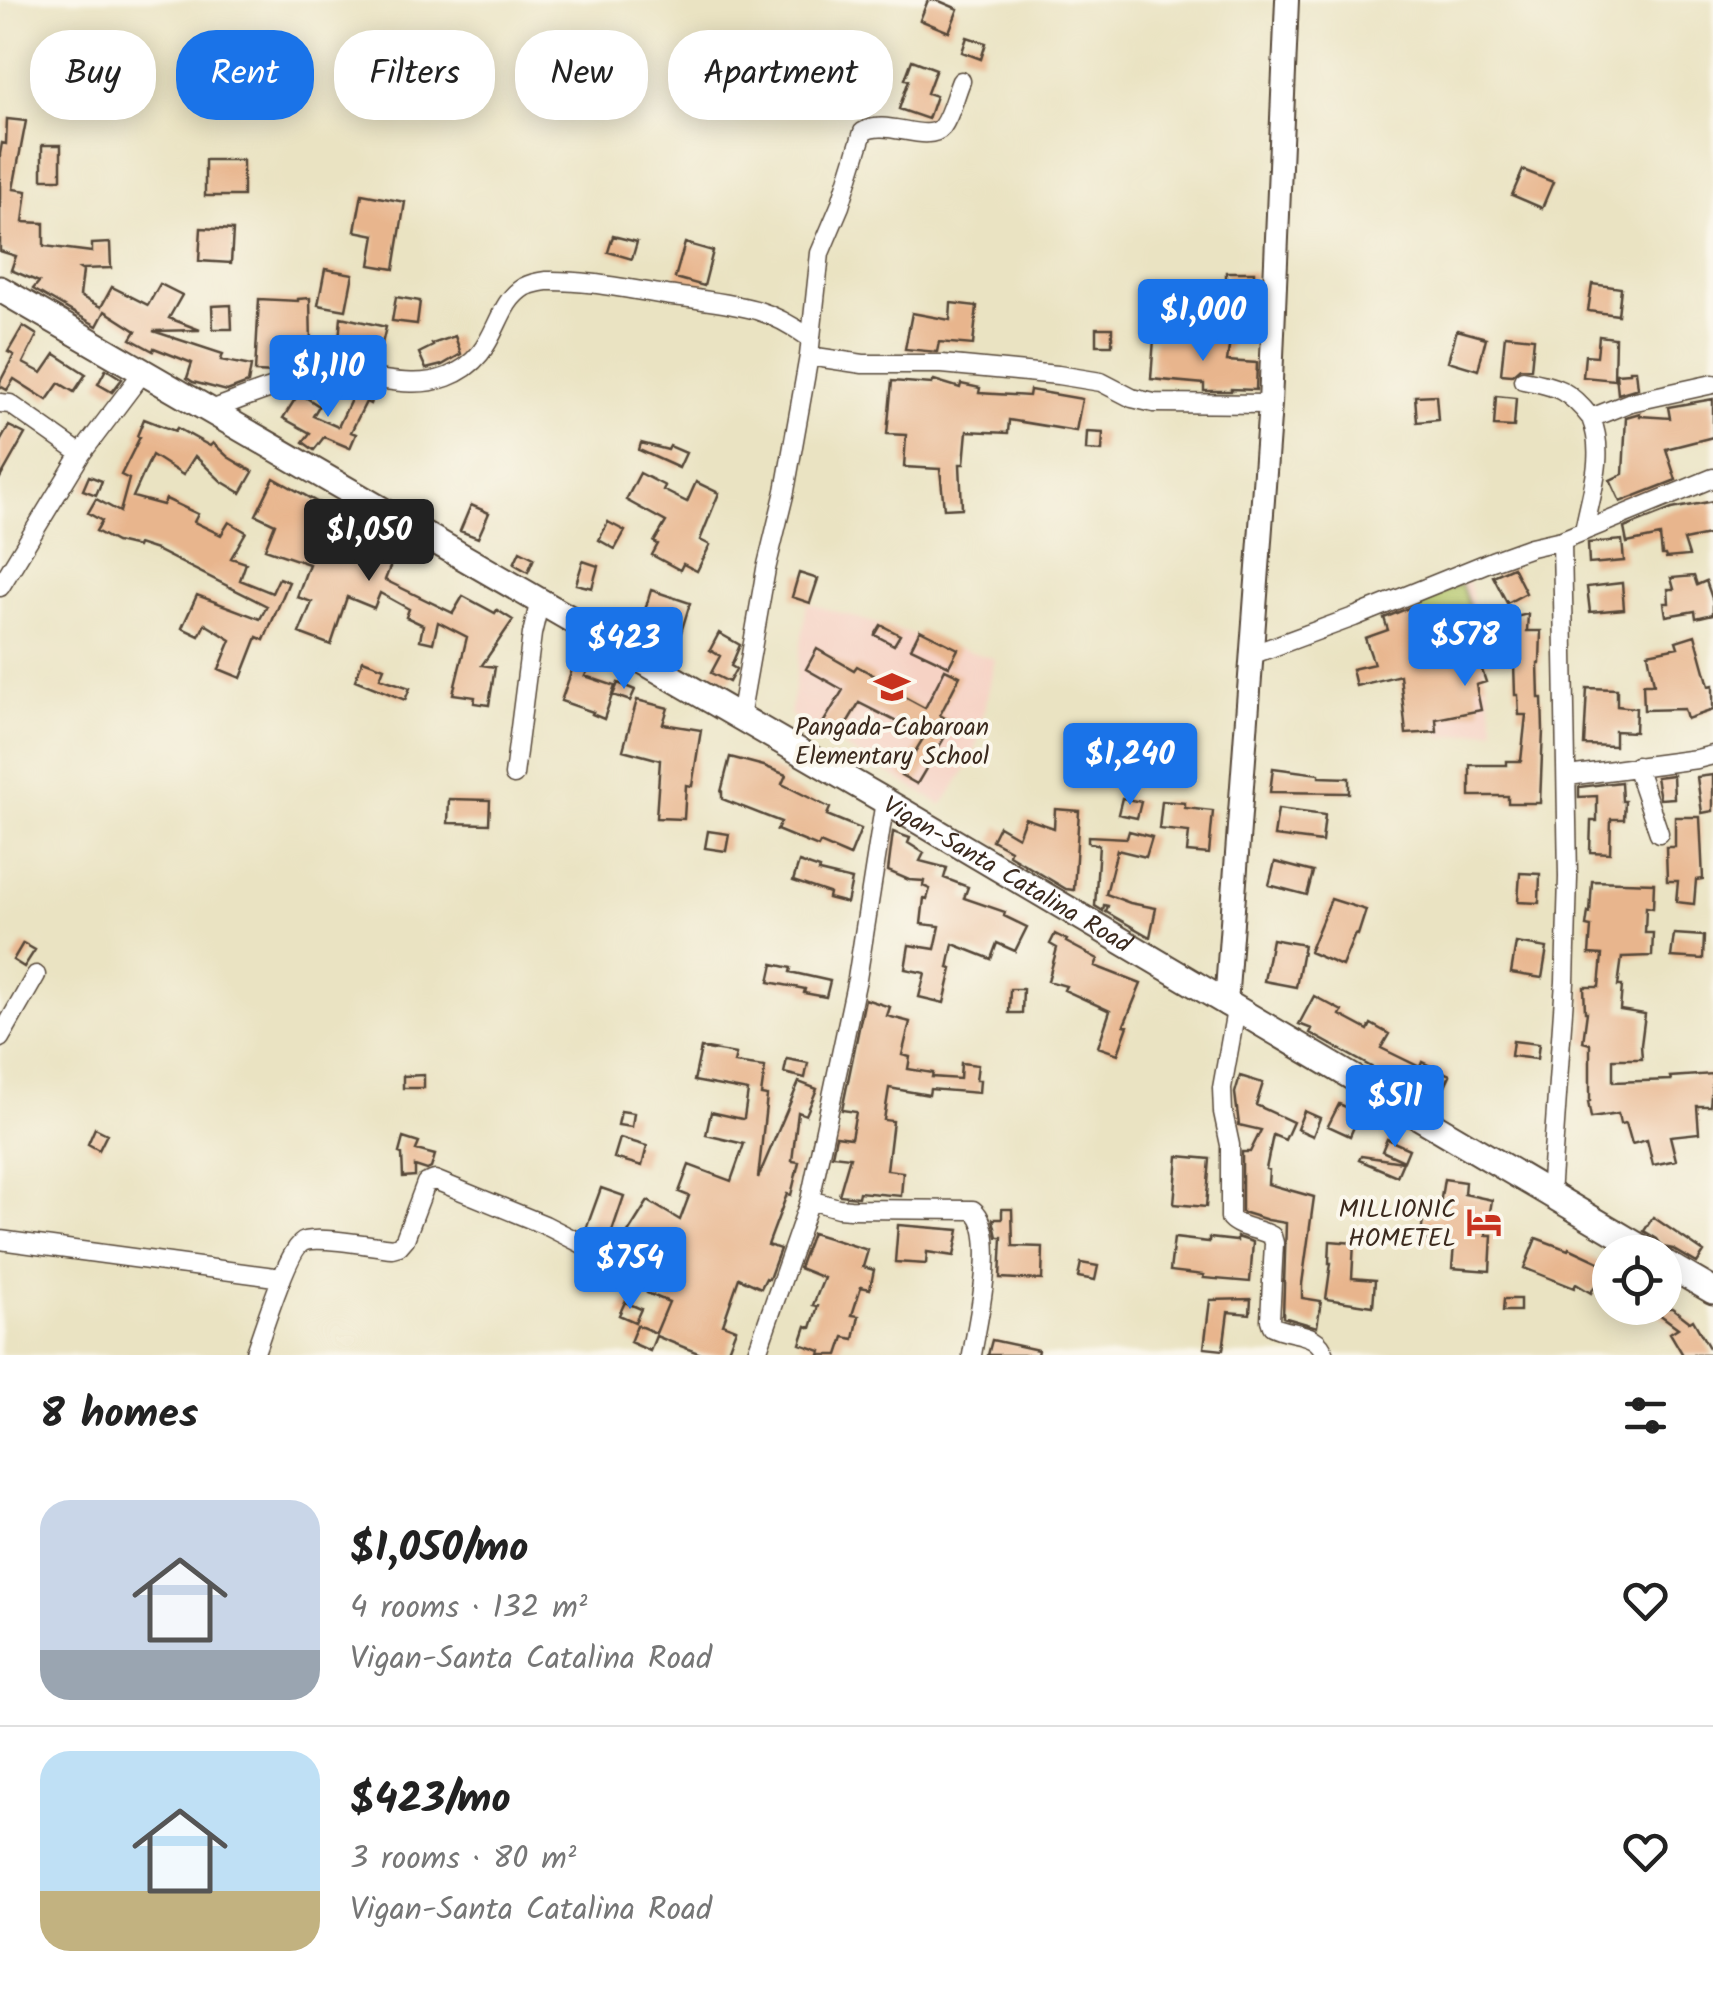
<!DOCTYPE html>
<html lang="en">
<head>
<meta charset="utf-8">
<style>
  body { margin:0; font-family:Kalam,sans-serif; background:#f2f2f2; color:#222; height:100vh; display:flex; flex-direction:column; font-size:38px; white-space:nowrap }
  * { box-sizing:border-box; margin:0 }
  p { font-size:32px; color:#767676 }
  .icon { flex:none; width:55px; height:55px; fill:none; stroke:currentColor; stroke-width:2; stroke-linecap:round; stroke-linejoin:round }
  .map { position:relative; height:1355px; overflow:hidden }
  .side { display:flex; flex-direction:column; background:#fff; flex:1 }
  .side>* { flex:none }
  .guide { position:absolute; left:30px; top:30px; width:1000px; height:90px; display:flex; gap:20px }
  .buttons { position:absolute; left:1592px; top:1235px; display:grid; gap:20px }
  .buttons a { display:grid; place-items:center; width:90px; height:90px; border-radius:50%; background:#fff; box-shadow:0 5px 25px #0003; font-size:50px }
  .price { position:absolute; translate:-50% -85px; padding:0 22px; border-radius:10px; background:#1a73e8; color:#fff; font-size:32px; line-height:65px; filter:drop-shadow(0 2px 5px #0008) }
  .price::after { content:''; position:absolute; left:50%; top:60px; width:30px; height:22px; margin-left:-15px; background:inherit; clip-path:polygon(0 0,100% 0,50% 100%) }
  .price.selected { background:#222; color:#fff }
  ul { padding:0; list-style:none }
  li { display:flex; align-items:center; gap:30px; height:250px; padding:0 40px }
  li+li { border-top:2px solid #e0e0e0 }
  li span { display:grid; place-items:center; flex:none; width:280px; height:200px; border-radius:30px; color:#555 }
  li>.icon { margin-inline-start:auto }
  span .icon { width:120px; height:120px; fill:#fffc; stroke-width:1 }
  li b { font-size:42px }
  h2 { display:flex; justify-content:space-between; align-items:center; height:120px; padding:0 40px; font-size:42px }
  .tag { padding:0 35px; border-radius:40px; background:#fff; box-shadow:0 5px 25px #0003; font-size:35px; line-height:90px }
  .tag.selected { background:#1a73e8; color:#fff }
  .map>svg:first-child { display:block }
  .built { fill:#f6d2c4 }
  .green { fill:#b2c568; stroke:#767843; stroke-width:2.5 }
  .building { fill:#e8b58d }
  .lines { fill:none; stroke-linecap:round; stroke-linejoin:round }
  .minor-casing { stroke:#554637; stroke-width:21 }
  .tertiary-casing { stroke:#554637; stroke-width:26 }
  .secondary-casing { stroke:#554637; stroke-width:29 }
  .minor { stroke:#fff; stroke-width:18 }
  .tertiary { stroke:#fff; stroke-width:22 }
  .secondary { stroke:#fff; stroke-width:25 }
  .labels { text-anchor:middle; stroke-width:8; stroke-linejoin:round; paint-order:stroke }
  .poi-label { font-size:25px; fill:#3b2a1e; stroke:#fbf7ec }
  .street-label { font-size:25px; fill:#3b2a1e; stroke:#fbf7ec }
</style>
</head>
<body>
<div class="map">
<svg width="1713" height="1355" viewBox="0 0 1713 1355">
  <rect width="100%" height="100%" fill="#fbf7ec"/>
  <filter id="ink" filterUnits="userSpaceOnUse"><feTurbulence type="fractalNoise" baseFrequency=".01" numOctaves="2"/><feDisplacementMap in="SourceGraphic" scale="20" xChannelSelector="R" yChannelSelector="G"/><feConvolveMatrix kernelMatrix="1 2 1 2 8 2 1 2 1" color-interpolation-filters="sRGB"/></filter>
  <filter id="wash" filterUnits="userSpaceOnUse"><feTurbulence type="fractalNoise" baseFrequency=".0048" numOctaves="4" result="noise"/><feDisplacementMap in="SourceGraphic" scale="40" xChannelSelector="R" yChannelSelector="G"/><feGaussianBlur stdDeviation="2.25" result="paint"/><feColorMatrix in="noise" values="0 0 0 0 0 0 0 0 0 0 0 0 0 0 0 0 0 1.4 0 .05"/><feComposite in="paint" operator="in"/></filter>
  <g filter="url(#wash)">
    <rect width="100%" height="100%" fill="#eae3c2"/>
    <path class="built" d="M1469,581l26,148 -55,9 -26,-139z
      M807,603l188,56 -21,99 -32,47 -152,-90z"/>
    <path class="green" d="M1461,584l14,39 -45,16 -14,-38z"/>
    <g id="blocks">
      <path class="building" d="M928,0h9l21,9 -9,23 -29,-12z
        M967,37l19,6 -5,16 -19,-7z
        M912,60l24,9 -9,24 9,3 -8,23 -29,-10 10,-29 -4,-1z
        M7,119l19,2 -13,68 14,2 -4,31 21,1v23l48,6v-8l18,-1 1,25 -31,1 3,2 -3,25 21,11 11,-20 36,18 12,-21 22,11 -13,23 31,12 -47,1 70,23 -2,6 30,6 -3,17 -21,8 -34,-9 -6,-4 5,-15 -38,-15 -1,3 -22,-12 5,-8 -31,-20 -8,15 -64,-37 6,-7 -28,-12 5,-14 -16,-5v-97l2,-11 4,1z
        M42,145h19v34h-19z
        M205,160h38v36h-38z
        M1523,170l30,12 -11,26 -30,-13z
        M362,194l43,8 -11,67 -24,-4 5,-30 -20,-4z
        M201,228l32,2 -2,33 -32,-2z
        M613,236l24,6 -5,17 -24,-7z
        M685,243l28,8 -9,35 -29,-8z
        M325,269l28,5 -7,36 -28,-5z
        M1226,272h28v34h-6l-1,23 -19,-1 1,-22h-3z
        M1592,284l29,4 -3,27 -30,-4z
        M396,297l24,4 -3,23 -25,-3z
        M310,298l1,48 -12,-3 -4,11 26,10 -20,3 -13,-1v4l-11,3 -22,-1 4,-73 39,2v-2z
        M951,303l26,3 -4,39 -34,-3 -2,10 -32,-3 7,-36 38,7z
        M231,305l1,24h-19l-1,-23z
        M341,317l45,10 -8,34 -40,-9z
        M23,326l14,9 -14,28 19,10 13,-19 31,20 -12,18 -15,-9 -12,17 -33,-21 -7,11 -7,-4v-4l14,-27 -6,-3z
        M1096,328h16v17h-16z
        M1209,330l22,3 -4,28 30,2 -1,27 -25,-1v2h-27v-7l-53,-5 3,-40 53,5z
        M1457,330l29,8 -8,32 -30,-9z
        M1505,335l29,3 -3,31 -11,-1 -8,7 -11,-1z
        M455,336l6,18 -19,11 -16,4 -7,-16 14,-7 -1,-2z
        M1599,336l16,2 -1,42 -31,-3 2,-22 12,1z
        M106,369l16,10 -10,13 -14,-8z
        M1630,370h6l2,18 -20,6 -2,-20 14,-1z
        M934,380l26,8 1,-4 19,4 -1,5 50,3 1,-6 52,9 -6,32 -67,-11 -1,13 -41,-2 -3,33h-4l2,44 -18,1 -4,-40 -36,-2 2,-32 -19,-1 5,-53 40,3z
        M356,389l19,2 -5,13 -4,-2 -15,30 5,2 -6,14 -26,-11 -10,13 -11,-8 7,-9 -27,-15 16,-25 20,13 -6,10 25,11z
        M1436,395l2,25 -21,2 -2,-26z
        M1496,396l20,2 -2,29 -20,-1z
        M1713,399v38l-47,12 10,31 -56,22 -10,-22 13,-6 3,-57 14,-4v3l30,2 -2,-11z
        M144,419l31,12 2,-3 33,18 3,-3 15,14 25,15 -12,21 -20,-12 -26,-25 -12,19 -31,-20 -19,42 30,8 3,-6 32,15 -4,8 27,13 8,-13 17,10 -15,26 15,5 -6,17 32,13 7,-15 10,4 -25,58 -7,-3 -16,41 -22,-9 12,-29 -26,-16 -6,12 -17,-8 15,-33 63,24 7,-13 -111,-56 -18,-6 -1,3 -21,-5 -20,-11 6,-10 -14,-8 8,-14 24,13 9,-33 -8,-4 19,-38 -3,-1z
        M9,426l16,8 -25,44v-36z
        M1087,432l16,1 -1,18 -16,-1z
        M641,443l27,7 2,-4 16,7 -7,15 -40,-18z
        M640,473l25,13 -2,4 24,12 9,-20 23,11 -19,47 10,5 -13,26 -14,-7 -3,6 -28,-15 6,-11 -4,-2 12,-20 -40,-22z
        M89,476l13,5 -6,14 -13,-5z
        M274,478l43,24 25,9 -3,6 28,15 -8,17 33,13 -7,18 68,33 10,-17 32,17 2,-3 16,10 -31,45 13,2 -6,38 -15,-2 1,-6 -22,-3 14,-57 -29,-15 -5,21 -13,-3 3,-15 -17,-8 3,-8 -29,-16 -6,15 -27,-11 -16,48 -32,-12 13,-31 -15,-5 12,-33 -44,-15 10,-25 -19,-9z
        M1713,501v33l-29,6 5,16 -23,2 -1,-3h-3l-2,-19 -33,7 -3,-15 48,-19z
        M471,505l18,8 -11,25 -18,-7z
        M608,522l17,9 -10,18 -16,-9z
        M1622,540l2,21 -35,3 -1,-21z
        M520,551l14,7 -6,14 -14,-8z
        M583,561l15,5 -6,22 -16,-4z
        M1513,567l13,26 -19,10 -14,-27z
        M799,573l19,6 -8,24 -18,-6z
        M1694,576l3,9 9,-4 7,20v13l-17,4 -1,-7 -29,5 -2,-13h5l-1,-14h6l-3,-11z
        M1622,583l2,26 -34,3 -3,-25z
        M651,590l39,13 -11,36 -39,-12z
        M1411,607l11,36 55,-17 51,-12 -1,17h14l-1,32h-2l1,35h3l1,32 -3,73h-32v-7h-38v-31h37v-4h14l5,-46h-7l-1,-20h-3l-1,-32h-3v-6l-31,7 6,18 -10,3 5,25 -45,9 1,13 -31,2 -6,-59 -44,11 -4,-17 22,-5 -9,-26 23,-8 -4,-12z
        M881,625l19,10 -6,10 -19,-10z
        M920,630l38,19 -9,17 -38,-18z
        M719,633l21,12 -9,21 5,3 -7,13 -18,-9 9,-17 -10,-6z
        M1695,635l14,51 4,-1v25l-26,9 -3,-10 -40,1 -1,-26h11l-6,-31 30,-6 -2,-6z
        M817,649l37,21 3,-4 18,10 -2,4 52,28 20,-39 15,7 -20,39 13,8 -36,61 -16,-9 23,-38 -21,-12 -44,-22 -21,35 -18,-10 23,-38 -37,-21z
        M363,660l21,8 -4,10 30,10 -5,12 -50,-20z
        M573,667l14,5 -2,4 30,10 -11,33 -12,-5 1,-2 -32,-11z
        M618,683l17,7 -5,11 -17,-6z
        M1587,688l30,1v17l19,2 -1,24 -20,-1v15l-31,-1z
        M637,700l31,8 -5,16 38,6 -9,56 -6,-1 -2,34 -28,-1 4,-58 -37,-10z
        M730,757l34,9 22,9 -4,9 48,24 -3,7 34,14 -11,27 -30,-13 -2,4 -41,-17 4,-8 -59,-23v-7h-1z
        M1273,768l46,6v3l30,1v15l-79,-1z
        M1673,775l1,23 -14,1 -4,-22z
        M1713,775v36l-11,2 -5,-36z
        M1621,782l1,19h3l-1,18h-13l-1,34 -20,-1 1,-31h6v-25l-18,1v-10z
        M1122,798l19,4 -4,16 -19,-4z
        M449,799l41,1 -1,24 -41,-1z
        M1162,801l23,2v5l28,3 -4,43 -22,-2 2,-20 -30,-3z
        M1055,809l24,2 -5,79 -8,-1 -57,-34 1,-5 -18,-10 7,-14 19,11 7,-19 29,10z
        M1278,809l47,6 -3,27 -48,-6z
        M1675,817h25l3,62 -7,1 -2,24 -18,-2 2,-21h-11l-1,-34h9z
        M708,831l21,3 -3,17 -21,-3z
        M1129,831l23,6 -6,20 -29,-7 -11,44 24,9 26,5 -6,29 -44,-25 2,-6 -4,-1 -1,6 -8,-5 4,-61 -11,-3v-6l39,2z
        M893,832l17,6 -2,5 16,10 -4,8 27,7 -3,10 24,9 -4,11 41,14 -1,4 23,11 -12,24 -18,-8 -6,16 -38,-15 -5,24 4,1 -8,34 -25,-6 6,-24 -20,-4 4,-24 26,4 5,-23 -19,-2 3,-26 3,1 3,-10 -7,-3 1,-5 -15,-1 -21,-9z
        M799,862l21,7 -1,3 33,8 -5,23 -19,-5 1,-5 -36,-12z
        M1275,862l38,10 -6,23 -38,-10z
        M1520,873l20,1 -1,29 -21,-1z
        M1592,881l62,2 -1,25 -7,-1 -1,26h8l-1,23 -30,1 -4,29h4l-2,24 25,4 -4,31 1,14h-29v23l58,-2 -1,-3 43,-3 -3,32h-13l2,27 -29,3 6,24 -23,5 -6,-25 -15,4 -6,-21 -6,1 -2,-10 -27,4 -3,-16 2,-1v-57l-7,-2 4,-30h-2l-1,-25h15l3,-32 -13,-1 2,-27 -5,-1 2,-14 2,1z
        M1331,899l35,11 -8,25 -3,-1 -13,32 -33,-14z
        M1055,934l12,6 -1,2 32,17 -3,7 46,18 -17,41 4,1 -10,28 -20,-7 12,-36 -46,-21 2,-4 -18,-5 9,-33 -7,-4z
        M1674,934l30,2 -1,23 -32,-2z
        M1272,939l32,6 -8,42 -32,-6z
        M23,943l12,7 -11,17 -11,-7z
        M1516,943l31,5 -5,30 -31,-5z
        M773,964l18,4 -1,4 40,9 -4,16 -22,-4 1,-4 -36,-7z
        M1010,989h13l-1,24h-13z
        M1314,996l28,15 -2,4 28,15 3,-6 18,10 -8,14 39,19 2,-5 28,13 -15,32 -61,-36 1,-2 -65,-36 2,-4 -13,-5z
        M865,999l25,8 -3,9 23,6 -8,33 8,2 -2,12 25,4 -1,4 28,2 1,-16 17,2 -2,15h4l-1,13 -49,-4 -1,6 -40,-7 -5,32 9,1 -6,49 16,2 -2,24 -42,-4 -1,5 -19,-2 11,-38 -18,-2 4,-19 15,2 5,-26 -14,-2z
        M1513,1041l26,3 -2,15 -26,-3z
        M701,1048l35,6 -2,9 31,4 -4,28 6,1 -9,82 41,-96 18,7 -11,26 -8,-3 -6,49 7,1 -8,33 -4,-1 -19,51 12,4 -11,30 -3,-1 -5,10 -22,-10 -16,46 13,5 -10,26h-23l-47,-19 -6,15 -20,-9 7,-17 19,8 13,-31 -22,-9 13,-32 -39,-17 27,-43 32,19 9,-24 -10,-4 10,-27 42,16 13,-37 -38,-9 5,-23 31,7 2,-1 4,-27 -54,-10z
        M787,1059l21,4 -3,15 -21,-5z
        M424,1075v13h-21v-12z
        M1240,1076l23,7 -7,22 37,17 -8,18 -12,-5 -7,34 3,1 -1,14 46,13 -12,87v14l19,3 -4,26 -34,-10 3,-94 -18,-3 -26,-8v-60h8l11,-22 -22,-5 -4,-32z
        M1339,1104l21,9 -10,23 -22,-10z
        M621,1111l13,2 -2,14 -14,-2z
        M1304,1111l16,7 -7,18 -16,-7z
        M95,1128l12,6 -8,16 -11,-6z
        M403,1138l16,5 -3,7 19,5 -4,13 -4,2 -12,-4v10l-12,1 -1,-23 -3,-1z
        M620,1138l27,8 -5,20 -28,-8z
        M1387,1139l22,10 -5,12 -22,-10z
        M1178,1156l32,3 -4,48 -32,-3z
        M1361,1156l42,6 -6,14 -38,-16z
        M1444,1179l21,3 -1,12 28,6 -6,35h6l-2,36 -38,-3 2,-23 -34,-6 4,-24 14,2z
        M601,1188l23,8 -16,47 -23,-11z
        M1002,1209h10l1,37 30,1 -1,33 -42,-2 2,-41h-5l-4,-18h9z
        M1653,1217l51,35 -7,11 -24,-14 -10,-2 -6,-8 -13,-8z
        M898,1225l61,5 -5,26 -27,-4 -1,12 -31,-2z
        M812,1233l56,17 -5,17 11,3 -4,19 -9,-2 -9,28 7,1 -5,23 -10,-2 -6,18h-18l1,-4 -21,-7 6,-18 5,2 7,-22 -5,-1 11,-27 -25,-10z
        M1237,1237l16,5 -3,40 -47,-4 1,-3 -34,-4 4,-33 35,4v-4l28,3z
        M1536,1238l32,12 1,-2 41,19v30l-16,-10 -3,6 -15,-9 -2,4 -50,-20z
        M1330,1241l24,2 -2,35 23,2 -2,26 -47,-7 5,-36h-2z
        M1081,1263l17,3 -3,14 -17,-3z
        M1251,1299l-1,15 -22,-2 -5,38 -19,-2 6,-48z
        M1504,1299h16v12h-17z
        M625,1302l16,7 -6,13 -16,-7z
        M1651,1308h21l18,14 3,-2 20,35h-30l-13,-22 8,-5z
        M992,1340l46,10 -1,5h-49z"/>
    </g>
  </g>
  <g filter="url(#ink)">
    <use href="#blocks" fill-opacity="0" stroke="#554637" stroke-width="2.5"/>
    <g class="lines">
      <defs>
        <path id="minor" d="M809,356l54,8h79l116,11 43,7 31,16 22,5 116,1
          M1523,380c34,6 46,10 68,38
          M0,403l10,1 71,50
          M211,410c39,-14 82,-34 124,-35 38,-1 74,16 112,2 53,-20 44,-70 77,-90 6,-3 15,-5 22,-6 40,-1 81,8 120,14 30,4 61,7 90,15 20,6 37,16 54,28
          M1584,531c7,-38 22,-76 7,-113l40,-16 82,-18
          M0,587l81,-133 62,-82
          M1251,655l103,-38 138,-56 39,-14 31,-7 151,-62
          M740,717l26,-148 19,-78 24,-135 11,-103 20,-47 23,-74c22,-15 64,13 79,-5 9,-12 13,-32 19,-46
          M1636,766l23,67
          M514,775l18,-141 8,-34
          M1568,776l129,-17 16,-4
          M1236,1010l-14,78 1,24 7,33v73c10,11 29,10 42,18l2,7 -4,77 2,6c20,10 46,4 53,29
          M0,1038l36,-63
          M1550,1195l15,-213 3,-105 -6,-337
          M810,1200l28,8 12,1 123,1c27,21 4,113 -1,145
          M0,1240l282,38
          M254,1355c8,-20 34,-109 51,-114 19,-5 66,5 87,7l7,-2 6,-7 21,-56 9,-3 110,45 59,30 33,25
          M756,1355l54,-155 47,-221 28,-178"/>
        <path id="tertiary" d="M1226,1004l44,-600 17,-404"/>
        <g id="secondary">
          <path id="s1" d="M0,289l885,512 763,451"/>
          <path d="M1665,1263l48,28"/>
        </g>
      </defs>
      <use href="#minor" class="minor-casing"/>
      <use href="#tertiary" class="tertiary-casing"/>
      <use href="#secondary" class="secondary-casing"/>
      <use href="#minor" class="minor"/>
      <use href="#tertiary" class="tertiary"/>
      <use href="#secondary" class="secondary"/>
    </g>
  </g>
  <defs>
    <symbol id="school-bare" viewBox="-9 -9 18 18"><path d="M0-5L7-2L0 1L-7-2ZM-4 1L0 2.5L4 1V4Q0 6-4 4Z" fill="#c8321e" stroke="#fbf7ec" stroke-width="2.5" paint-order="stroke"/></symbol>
    <symbol id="hotel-bare" viewBox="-9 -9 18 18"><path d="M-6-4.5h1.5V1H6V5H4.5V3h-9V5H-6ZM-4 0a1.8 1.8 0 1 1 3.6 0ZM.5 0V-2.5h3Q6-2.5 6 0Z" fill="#c8321e" stroke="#fbf7ec" stroke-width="2.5" paint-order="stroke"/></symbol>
  </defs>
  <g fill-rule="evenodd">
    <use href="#school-bare" x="867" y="662" width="50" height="50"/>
    <use href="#hotel-bare" x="1459" y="1197" width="50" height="50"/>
  </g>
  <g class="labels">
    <g class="poi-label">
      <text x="892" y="735">Pangada-Cabaroan<tspan x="892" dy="29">Elementary School</tspan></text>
      <text x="1456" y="1217" text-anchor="end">MILLIONIC<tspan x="1456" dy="29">HOMETEL</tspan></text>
    </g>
    <g class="street-label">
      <text dy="9" stroke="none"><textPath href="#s1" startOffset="1165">Vigan-Santa Catalina Road</textPath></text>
    </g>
  </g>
</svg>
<div class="buttons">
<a><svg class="icon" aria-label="locate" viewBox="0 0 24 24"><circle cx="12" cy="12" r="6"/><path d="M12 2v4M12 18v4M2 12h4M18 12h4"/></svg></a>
</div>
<b class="price" style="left:1203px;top:364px">$1,000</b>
<b class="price" style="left:328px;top:420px">$1,110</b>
<b class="price selected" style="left:369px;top:584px">$1,050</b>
<b class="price" style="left:1465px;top:689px">$578</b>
<b class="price" style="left:624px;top:692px">$423</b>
<b class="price" style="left:1130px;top:808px">$1,240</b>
<b class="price" style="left:1395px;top:1150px">$511</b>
<b class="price" style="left:630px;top:1312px">$754</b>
<div class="guide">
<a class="tag">Buy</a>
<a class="tag selected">Rent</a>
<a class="tag">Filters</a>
<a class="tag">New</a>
<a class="tag">Apartment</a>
</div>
</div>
<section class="side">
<h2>8 homes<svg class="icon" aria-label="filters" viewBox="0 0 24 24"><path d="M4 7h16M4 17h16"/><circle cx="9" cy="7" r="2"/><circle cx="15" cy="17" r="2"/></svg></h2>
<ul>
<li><span style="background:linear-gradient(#c9d6e8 75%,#9aa5b1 0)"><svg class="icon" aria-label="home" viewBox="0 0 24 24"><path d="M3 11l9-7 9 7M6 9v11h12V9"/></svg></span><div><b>$1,050/mo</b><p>4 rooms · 132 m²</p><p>Vigan-Santa Catalina Road</p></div><svg class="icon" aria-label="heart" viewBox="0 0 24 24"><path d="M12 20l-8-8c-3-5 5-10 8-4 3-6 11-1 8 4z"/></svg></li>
<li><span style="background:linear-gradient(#bfe0f5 70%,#c2b280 0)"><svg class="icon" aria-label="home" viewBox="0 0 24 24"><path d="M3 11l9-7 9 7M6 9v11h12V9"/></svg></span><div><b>$423/mo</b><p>3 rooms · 80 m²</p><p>Vigan-Santa Catalina Road</p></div><svg class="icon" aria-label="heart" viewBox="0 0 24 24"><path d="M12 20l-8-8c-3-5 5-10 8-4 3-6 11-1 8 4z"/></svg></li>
</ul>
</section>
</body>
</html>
